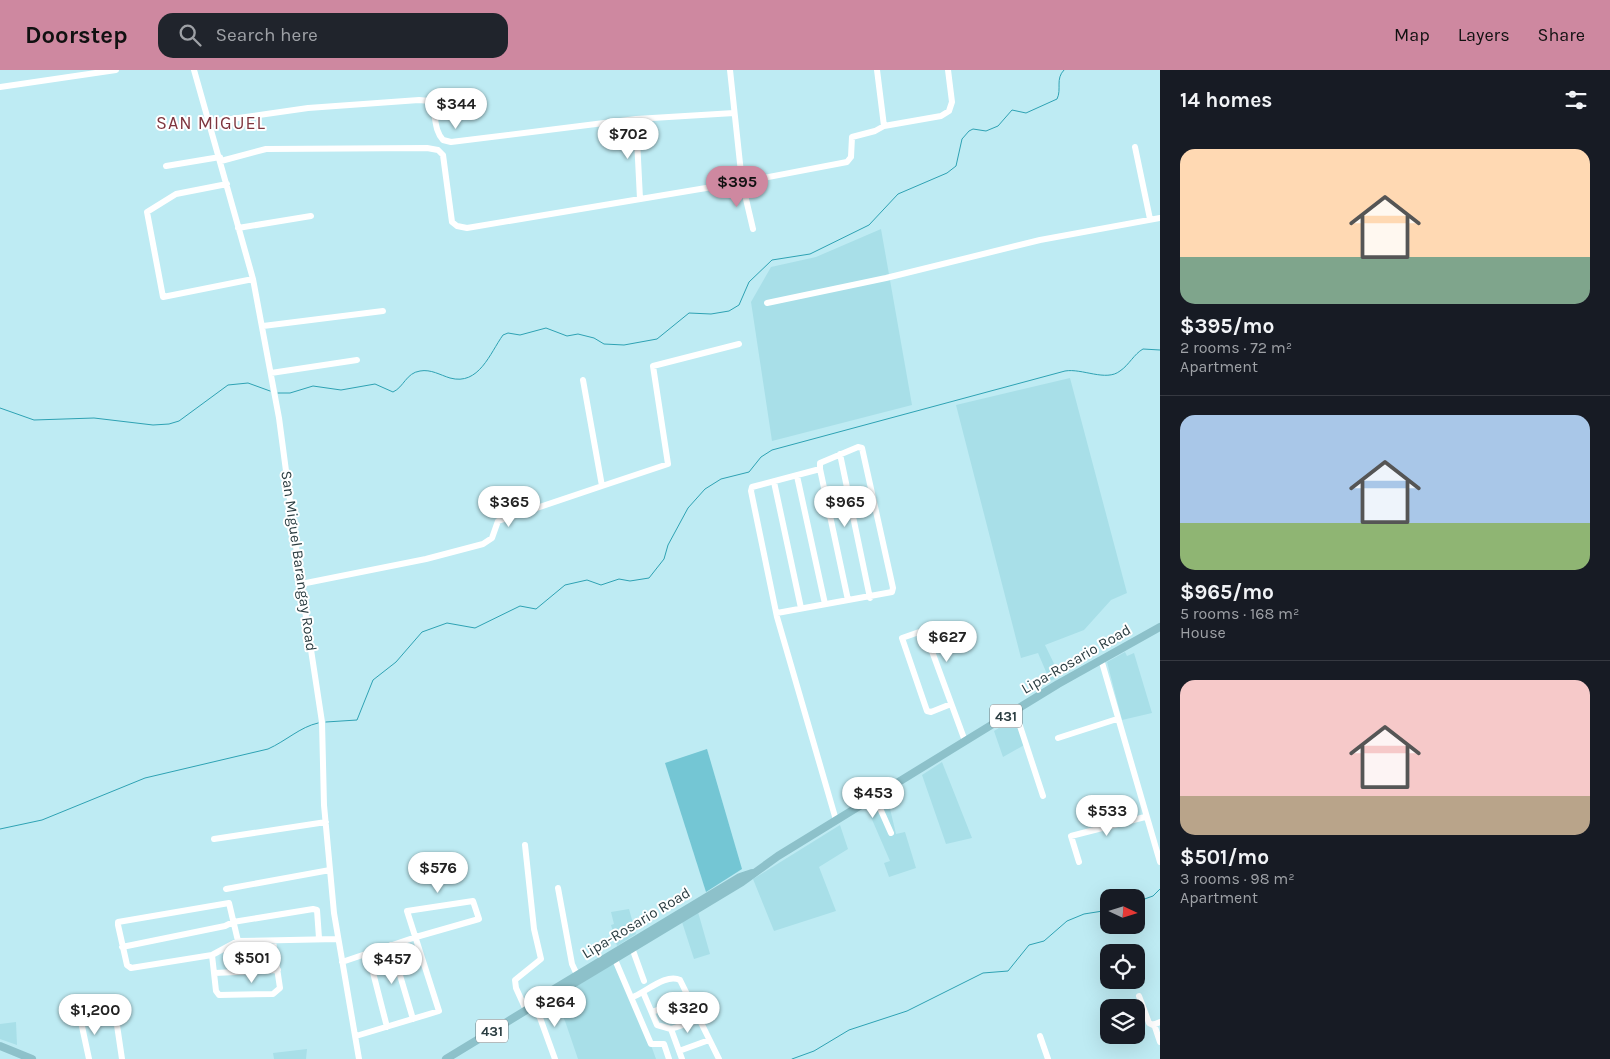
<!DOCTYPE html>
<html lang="en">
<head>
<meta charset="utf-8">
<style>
  body { margin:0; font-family:Karla,sans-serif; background:#20242c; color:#f1f3f6; height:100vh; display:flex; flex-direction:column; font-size:19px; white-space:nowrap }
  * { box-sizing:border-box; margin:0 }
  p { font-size:16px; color:#9ea1a6 }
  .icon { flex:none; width:28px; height:28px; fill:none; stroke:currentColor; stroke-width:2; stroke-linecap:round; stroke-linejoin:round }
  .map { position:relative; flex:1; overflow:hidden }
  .side { display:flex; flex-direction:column; background:#171b24; width:450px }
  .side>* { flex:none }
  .needle { width:32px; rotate:94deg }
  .fabs { position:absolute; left:1100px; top:819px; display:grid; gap:10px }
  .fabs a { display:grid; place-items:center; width:45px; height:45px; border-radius:10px; background:#171b24; box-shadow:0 5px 20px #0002; font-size:25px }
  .price { position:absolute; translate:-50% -42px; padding:0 11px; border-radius:18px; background:#fff; color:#222; font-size:16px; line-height:32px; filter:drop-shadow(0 1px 2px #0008) }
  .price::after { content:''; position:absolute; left:50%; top:30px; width:15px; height:11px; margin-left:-8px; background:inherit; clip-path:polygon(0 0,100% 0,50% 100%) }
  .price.selected { background:#ce88a0; color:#111 }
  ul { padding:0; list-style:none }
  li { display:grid; align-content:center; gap:10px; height:265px; padding:0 20px }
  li+li { border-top:1px solid #363941 }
  li span { display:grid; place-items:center; height:155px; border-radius:15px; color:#555 }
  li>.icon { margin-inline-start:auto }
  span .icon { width:90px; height:90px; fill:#fffc; stroke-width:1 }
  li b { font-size:21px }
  h2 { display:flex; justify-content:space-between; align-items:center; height:60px; padding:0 20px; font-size:21px }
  header { display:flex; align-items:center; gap:30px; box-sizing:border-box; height:70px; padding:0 25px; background:#ce88a0; color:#111 }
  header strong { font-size:24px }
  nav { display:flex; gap:28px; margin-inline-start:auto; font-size:18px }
  .search { width:350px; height:45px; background:#20242c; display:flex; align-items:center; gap:12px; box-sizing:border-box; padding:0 18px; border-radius:15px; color:#9ea1a6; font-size:19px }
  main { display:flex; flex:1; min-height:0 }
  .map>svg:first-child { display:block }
  .built { fill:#a8dfe8 }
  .green { fill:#74c6d4 }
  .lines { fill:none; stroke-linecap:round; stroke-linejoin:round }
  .stream { stroke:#2ea2b3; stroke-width:1 }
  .minor { stroke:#fff; stroke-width:6 }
  .major { stroke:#8dc1ca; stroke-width:8 }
  .labels { text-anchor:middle; stroke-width:4; stroke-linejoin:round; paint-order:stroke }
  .shield { fill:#fff; stroke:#6b777a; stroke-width:1 }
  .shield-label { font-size:14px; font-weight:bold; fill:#2b3d41 }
  .street-label { font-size:15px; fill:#2b3d41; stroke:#fff }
  .quarter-label { font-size:18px; letter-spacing:1px; fill:#7e363f; stroke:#fff }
</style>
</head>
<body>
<header>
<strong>Doorstep</strong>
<div class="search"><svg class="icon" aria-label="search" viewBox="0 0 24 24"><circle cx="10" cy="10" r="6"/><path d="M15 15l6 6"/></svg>Search here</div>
<nav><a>Map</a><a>Layers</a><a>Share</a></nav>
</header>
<main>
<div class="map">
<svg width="1160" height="989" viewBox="0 0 1160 989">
  <rect width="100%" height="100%" fill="#beebf3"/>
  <path class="built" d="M881,159l31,176 -140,36 -21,-139 20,-35 45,-10z
    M1070,308l57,215 -16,7 -27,30 -39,15 15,31 -10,5 -12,-28 -17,5 -65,-253z
    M1125,582l2,4 7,-3 18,60 -30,7 -15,-58z
    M1017,647l9,27 -23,13 -9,-26z
    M942,692l30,76 -26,6 -24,-69z
    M887,726l9,38 9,-2 11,36 -27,9 -5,-14 6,-2 -23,-53z
    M840,755l8,24 -29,18 17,44 -62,20 -21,-52z
    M629,839l7,25 -19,12 -6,-21 3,-1 -3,-12z
    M698,842l12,42 -16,5 -12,-37z
    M615,892l37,86 4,11h-78l-13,-38 -11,-20z
    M16,952l1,23 -17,-6v-15z
    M307,979l-1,10h-32l-1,-6z"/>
  <path class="green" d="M707,679l35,120 -36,23 -41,-129z"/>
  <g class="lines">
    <path class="stream" d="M278,323h12l23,-7 28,4 34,-6 18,8c11,-5 13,-19 27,-21 11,-2 20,4 30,7 29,8 40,-25 53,-43l5,-2 12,2 26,-7 21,8 11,-2 16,4 10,6 20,1 33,-6 32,-26 22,1 18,-3 10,-6 10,-23 23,-22 38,-6 59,-29 29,-31 49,-21 9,-7 6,-27 7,-8 4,-2 13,2 12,-5 14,-16 14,3 31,-14c5,-10 -2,-20 7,-29
      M0,338l34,12 60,-2 59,7 16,-1 10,-3 49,-36 20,-2 22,8
      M326,652l31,-2 16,-40 23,-18 26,-30 25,-9 28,5 45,-22 16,3 29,-24 22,-5 14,5 18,-6 11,2 19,-3 15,-19 4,-14 20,-37 17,-19 16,-10 28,-7 12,-15 11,-7 293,-79c17,-3 41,11 55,0 9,-6 14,-17 23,-22l17,1
      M0,759l42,-9 103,-42 123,-29c18,-8 32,-22 50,-26
      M1136,832l17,-6 7,-7
      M792,989l22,-8 35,-21 58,-19 76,-38 25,-2 21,-26 15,-4 23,-20 17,-7 25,-4"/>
    <path class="minor" d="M194,0l59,209 26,139 22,166 21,138 2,83 10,108 25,146
      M730,0l12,112 11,47
      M0,17l116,-17
      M636,49l4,80
      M210,52l98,-14 111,-8 11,1c7,13 3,28 13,39l8,2 185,-23 98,-6
      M884,56l57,-10 8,-5 3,-9 -4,-32
      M1135,77l15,72
      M221,91l45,-12 161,-1 11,2 5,5 9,67 5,4 10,2 275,-46 105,-20 4,-5 1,-20 23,-6 9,-5 -7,-56
      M166,96l54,-9
      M227,114l-51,10 -29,18 16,85 90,-18
      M238,158l73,-12
      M767,233l119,-25 154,-38 120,-22
      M263,256l120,-15
      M271,303l86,-13
      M840,384l30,144
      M820,399l28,131
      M797,406l28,128
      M774,412l27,126
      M602,416l66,-22 -15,-98 86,-22
      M301,514l125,-25 57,-15 9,-6 6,-17 104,-35 -19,-106
      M777,543l115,-21 1,-4 -31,-140 -4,-1 -38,16v6l-68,18 -1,4 26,126 59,203
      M1101,589l59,203
      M951,634l-20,8 -4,-1 -25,-73 20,-7 4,4 39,106
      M1015,641l28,85
      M1058,668l59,-19
      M875,727l16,36
      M214,769l112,-17
      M525,775l9,84 7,30 -26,21 1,8 10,22
      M1079,792l-8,-26 74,-19
      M558,818l14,76 7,15
      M226,819l104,-19
      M238,871l-9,-38 -111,19v3l9,40 4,3 81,-13 26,-14 99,-2
      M391,875l22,74
      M631,875l13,36
      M122,877l103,-21 8,-4 80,-13 4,1 2,28
      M368,883l19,74
      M212,885l4,36 3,4 54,-1 7,-6 -7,-47
      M613,885l38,89h13l5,15
      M342,892l74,-25 63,-18 -6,-18 -66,10 32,100 -83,25
      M215,903l63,-3
      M643,922l14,33 14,4 11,30
      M635,926c12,-5 32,-23 45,-16l39,79
      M1139,926l10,27 4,2 7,-3
      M113,928l9,61
      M535,934l20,55
      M652,942l37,-14
      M80,947l9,42
      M1154,954l6,18
      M671,959l27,-9
      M1040,966l8,23
      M679,981l30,-11"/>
    <path class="major" d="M752,803l-12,4 -199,120 -3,6 5,-1 199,-120 36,-26 280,-172 102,-57
      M0,976l32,13
      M446,989l92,-56"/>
  </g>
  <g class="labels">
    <g class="shield">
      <rect x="990" y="634.5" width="32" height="23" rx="4"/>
      <rect x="476" y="949.5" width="32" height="23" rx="4"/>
    </g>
    <g class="shield-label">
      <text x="1006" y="651">431</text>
      <text x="492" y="966">431</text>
    </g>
    <g class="street-label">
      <text transform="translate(299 491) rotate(82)" y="5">San Miguel Barangay Road</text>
      <text transform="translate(1076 589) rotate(-30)" y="5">Lipa-Rosario Road</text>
      <text transform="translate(636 853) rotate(-31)" y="5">Lipa-Rosario Road</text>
    </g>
    <g class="quarter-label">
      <text x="211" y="59">SAN MIGUEL</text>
    </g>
  </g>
</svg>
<div class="fabs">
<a><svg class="needle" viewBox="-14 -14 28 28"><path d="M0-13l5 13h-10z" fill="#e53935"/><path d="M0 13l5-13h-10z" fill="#9ea1a6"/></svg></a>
<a><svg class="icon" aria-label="locate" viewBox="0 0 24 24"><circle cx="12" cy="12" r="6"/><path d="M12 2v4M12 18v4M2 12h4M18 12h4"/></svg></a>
<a><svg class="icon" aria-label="layers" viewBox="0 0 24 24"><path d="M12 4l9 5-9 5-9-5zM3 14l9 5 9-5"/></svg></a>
</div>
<b class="price" style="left:456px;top:60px">$344</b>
<b class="price" style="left:628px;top:90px">$702</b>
<b class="price selected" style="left:737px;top:138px">$395</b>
<b class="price" style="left:509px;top:458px">$365</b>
<b class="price" style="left:845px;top:458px">$965</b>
<b class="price" style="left:947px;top:593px">$627</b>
<b class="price" style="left:873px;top:749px">$453</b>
<b class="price" style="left:1107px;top:767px">$533</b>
<b class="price" style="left:438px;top:824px">$576</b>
<b class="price" style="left:252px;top:914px">$501</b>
<b class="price" style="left:392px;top:915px">$457</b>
<b class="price" style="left:555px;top:958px">$264</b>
<b class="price" style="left:688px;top:964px">$320</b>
<b class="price" style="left:95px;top:966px">$1,200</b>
</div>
<section class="side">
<h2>14 homes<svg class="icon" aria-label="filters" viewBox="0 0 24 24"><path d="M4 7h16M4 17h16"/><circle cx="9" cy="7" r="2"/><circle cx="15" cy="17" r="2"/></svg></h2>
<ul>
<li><span style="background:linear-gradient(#ffd9b3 70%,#7fa58c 0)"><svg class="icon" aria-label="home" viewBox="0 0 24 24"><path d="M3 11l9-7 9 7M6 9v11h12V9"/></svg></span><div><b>$395/mo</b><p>2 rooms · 72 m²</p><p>Apartment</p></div></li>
<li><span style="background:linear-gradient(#a9c7e8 70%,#8fb573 0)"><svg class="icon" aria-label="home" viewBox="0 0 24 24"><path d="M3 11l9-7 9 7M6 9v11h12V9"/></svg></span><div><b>$965/mo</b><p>5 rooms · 168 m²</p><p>House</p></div></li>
<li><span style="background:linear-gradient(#f6c9c9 75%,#b9a48a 0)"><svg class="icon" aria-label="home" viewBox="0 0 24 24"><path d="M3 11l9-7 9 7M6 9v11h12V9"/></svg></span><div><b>$501/mo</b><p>3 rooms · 98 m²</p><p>Apartment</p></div></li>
</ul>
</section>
</main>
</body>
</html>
